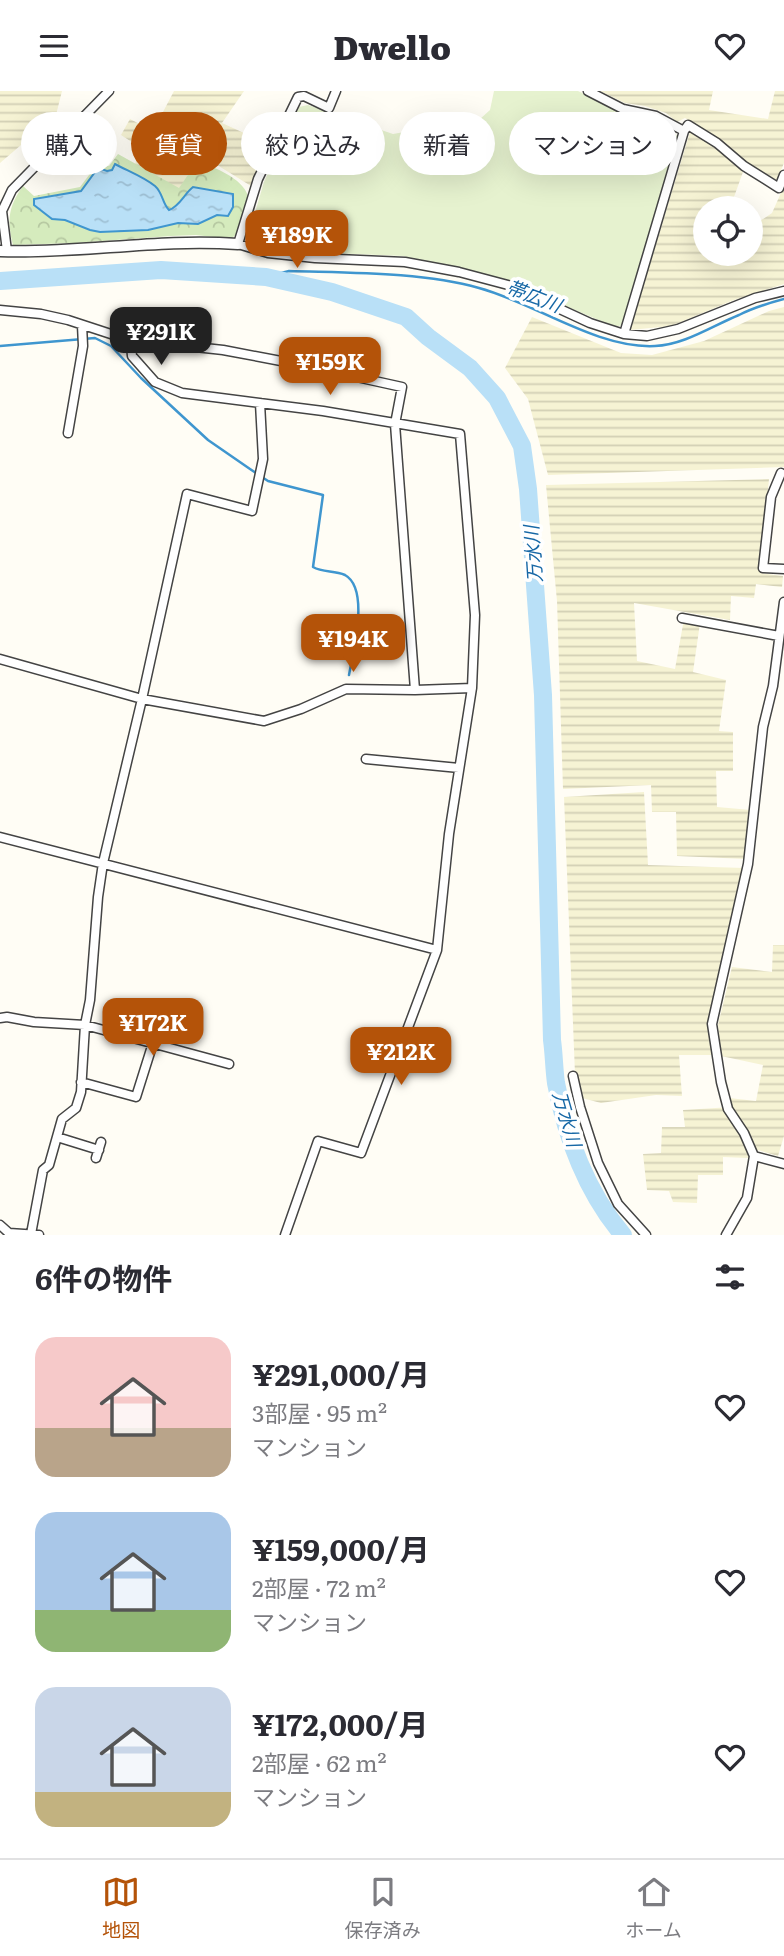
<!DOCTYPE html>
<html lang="ja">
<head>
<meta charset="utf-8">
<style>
  body { margin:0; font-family:Literata,"Noto Sans JP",serif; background:#f7f7f7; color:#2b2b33; height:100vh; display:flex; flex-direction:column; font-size:26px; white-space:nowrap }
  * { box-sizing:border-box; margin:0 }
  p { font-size:23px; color:#7c7c81 }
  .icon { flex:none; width:38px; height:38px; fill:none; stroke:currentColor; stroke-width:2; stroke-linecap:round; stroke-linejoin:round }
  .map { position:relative; height:1144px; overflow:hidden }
  .drawer { display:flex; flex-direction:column; background:#fff; flex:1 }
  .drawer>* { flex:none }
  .hud { position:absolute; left:21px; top:21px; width:742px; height:63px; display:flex; gap:14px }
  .controls { position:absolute; left:693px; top:105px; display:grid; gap:14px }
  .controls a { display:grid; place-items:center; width:70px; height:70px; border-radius:50%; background:#fff; box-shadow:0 7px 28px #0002; font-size:35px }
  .price { position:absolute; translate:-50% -60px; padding:0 16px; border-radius:14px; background:#b45309; color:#fff; font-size:23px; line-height:46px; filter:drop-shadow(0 2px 4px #0008) }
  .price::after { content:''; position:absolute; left:50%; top:42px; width:21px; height:16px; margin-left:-10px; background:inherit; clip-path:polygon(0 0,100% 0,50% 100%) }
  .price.current { background:#222; color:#fff }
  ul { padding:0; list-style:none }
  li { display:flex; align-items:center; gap:21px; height:175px; padding:0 35px }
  li span { display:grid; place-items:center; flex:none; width:196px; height:140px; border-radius:21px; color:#555 }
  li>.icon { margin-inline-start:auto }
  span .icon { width:84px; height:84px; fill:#fffc; stroke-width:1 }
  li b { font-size:30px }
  h2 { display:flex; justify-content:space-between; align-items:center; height:84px; padding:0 35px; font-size:30px }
  .pill { padding:0 24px; border-radius:32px; background:#fff; box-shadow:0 7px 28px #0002; font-size:24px; line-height:63px }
  .pill.current { background:#b45309; color:#fff }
  header { display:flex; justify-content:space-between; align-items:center; height:91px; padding:0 35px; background:#fff; font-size:32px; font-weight:800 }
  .menu { display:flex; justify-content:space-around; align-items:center; height:98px; border-top:2px solid #e1e1e2; background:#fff; font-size:19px; color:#7c7c81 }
  .menu a { display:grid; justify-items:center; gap:4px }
  .menu .current { color:#b45309 }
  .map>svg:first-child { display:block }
  .farmland { fill:url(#farmland-rules) }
  .park { fill:url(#park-crowns) }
  .pitch { fill:#e6f2cf }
  .water { fill:url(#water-ripples); stroke:#3f96cf; stroke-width:2 }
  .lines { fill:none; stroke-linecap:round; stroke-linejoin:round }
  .stream { stroke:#3f96cf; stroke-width:2.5 }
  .river { stroke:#b9e0f7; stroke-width:18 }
  .minor-casing { stroke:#444; stroke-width:11 }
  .tertiary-casing { stroke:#444; stroke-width:13 }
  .minor { stroke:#fff; stroke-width:8 }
  .tertiary { stroke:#fff; stroke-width:10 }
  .labels { text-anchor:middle; stroke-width:7; stroke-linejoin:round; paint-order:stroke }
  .water-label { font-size:19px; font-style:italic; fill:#1768a6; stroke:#fff }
</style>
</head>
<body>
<header><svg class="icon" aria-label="menu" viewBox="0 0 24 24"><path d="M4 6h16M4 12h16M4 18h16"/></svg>Dwello<svg class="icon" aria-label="heart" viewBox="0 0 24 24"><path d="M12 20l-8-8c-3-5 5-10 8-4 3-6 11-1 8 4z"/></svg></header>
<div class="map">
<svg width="784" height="1144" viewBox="0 0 784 1144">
  <defs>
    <pattern id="farmland-rules" width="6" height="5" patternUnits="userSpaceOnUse" patternTransform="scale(1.75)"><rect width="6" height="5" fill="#f6f3d4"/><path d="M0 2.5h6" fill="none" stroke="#d2cfb5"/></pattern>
    <pattern id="park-crowns" width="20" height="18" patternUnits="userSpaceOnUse" patternTransform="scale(1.75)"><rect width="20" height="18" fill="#d5ebbd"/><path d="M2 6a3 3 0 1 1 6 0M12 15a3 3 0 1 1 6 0" fill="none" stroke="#b6c8a1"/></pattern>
    <pattern id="water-ripples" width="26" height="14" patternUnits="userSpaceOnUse" patternTransform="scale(1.75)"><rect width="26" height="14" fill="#b9e0f7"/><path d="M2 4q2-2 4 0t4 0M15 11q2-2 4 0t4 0" fill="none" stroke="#9ebfd3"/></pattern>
  </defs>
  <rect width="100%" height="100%" fill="#fffdf5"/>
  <path class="farmland" d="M0,0h62l-6,24 -56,48z
    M174,0h70l-22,32 48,22 -19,41 -50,-31 -22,34 -44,-25 6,-16 -20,-13 9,-16 23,12z
    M600,0h113l-4,19 59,9 7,-28h9v72l-7,17 -31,-16 -19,-19 -42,-27 -8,4 -11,-9 -21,-7 -20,-3z
    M690,41l30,17 23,23 -13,36h-25v46h46v-35l9,2 12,-8 12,-27v98l-50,16 -63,26 -41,4z
    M784,216v160l-236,8 -20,-76 -23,-31 27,-51 89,36 31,2 52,-14 65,-30z
    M769,388l-9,94 23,3 -1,11 -26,-3 -2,14 -23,-2 -1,24 -96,-17 3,58 38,8 9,-50 16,4 -7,49 33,8 -7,51 14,1v39h-17l1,36 34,3 -5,49 -69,-3 -1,-44h-24l-1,-27 -88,4 -6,-188 -11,-116z
    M644,701l4,73 96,3 -36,154 4,33h-33l3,41 -26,-1 -55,8 -19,-5 -7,-24 -11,-277z
    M773,854h11v191l-6,20 -20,-6 -10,8 -25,-1v18h-25l-1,28 -24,-1 -4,-11 -22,-1 -4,-36 18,-1 1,-26h23l-2,-17 49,-3 -3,-9 27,3 7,-36 -42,-9 -3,-31 14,-58 40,5z"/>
  <path class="park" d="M118,63l61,34 19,-28c17,9 44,17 50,36l-9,33 -3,6 -6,4 -34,-4 -25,1 -96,7 -62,2c-6,-25 -5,-38 10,-59l11,10 46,-9 18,-24 11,3z"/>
  <path class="pitch" d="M494,0h84l44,21 37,10 21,16 -58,187 -7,2 -106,-45 -45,-13 -61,-13 -96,-4 -56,-7 -3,-9 16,-54 35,-75 9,-2 85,29 87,-15 10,-9z"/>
  <path class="water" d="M115,73c13,7 29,13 40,22 8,7 7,17 14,24 11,-4 15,-16 24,-23l40,7v13l-5,9 -11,-1 -19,9 -20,-1 -30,7 -48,2 -10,-2 -25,-10 -13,-1 -18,-14v-6l47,-8 17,-23 9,3 5,-1z"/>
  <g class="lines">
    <path class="stream" d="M266,186l23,-6c60,2 133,1 190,17 56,15 118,61 176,58 29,-1 57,-20 84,-31 14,-7 30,-12 45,-16
      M0,255l95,-8 16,8 30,32 67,62 42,29 18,12 55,14 -10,72c10,6 21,3 32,8 25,14 8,77 4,100"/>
    <path class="river" d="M0,190l161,-11 105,7 66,15 74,25 22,20 42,31 27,30 25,48 6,43 15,206 9,345c2,14 2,29 4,43 10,54 31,110 67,152"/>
    <defs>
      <path id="minor" d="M336,0l-7,17 -25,-12 -6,1 -40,82 -20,65 30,9 47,5 90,4 54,10 49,13 82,38 34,11 23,2 31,-7 77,-31 29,-7
        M588,0l35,18 33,7 28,15 -60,203
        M684,40l4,-6 29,18 27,23 35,22 5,-13
        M7,160l-5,-40 10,-21 97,-99
        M0,219l41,4 27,6 55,18 8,7h46l46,5 79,15 100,22 -7,37 20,266
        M131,254l1,11 23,26 27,11 141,18 137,23 15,181 -3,73 -23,146 -12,116 -76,203 -43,-12 -33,94
        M68,342l15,-87 -1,-21
        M781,382l-10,24 -8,71 21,1
        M682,527l97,18
        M0,568l142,40 122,22 37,-12 45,-20 69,1 57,-2
        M366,668l93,9
        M0,746l437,113
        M0,927l7,-1 27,5 51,3 144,39
        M573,985l7,31 18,56 20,41 28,31
        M81,991l55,15 17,-54
        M57,1046l42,13
        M754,1065l30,8
        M96,1067l5,-16
        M0,1134l9,8 30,2
        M31,1143l12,-64 6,-5 13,-46 14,-11 5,-16 4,-67 5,-25 8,-103 5,-34 39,-164 45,-205 65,17 11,-52 -3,-56
        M726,1144l21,-37 7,-42 -10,-23 -16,-24 -7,-27 -9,-58 36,-160 15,-137 10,-41 11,-84"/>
      <path id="tertiary" d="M0,160c79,3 158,-13 238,-7"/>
    </defs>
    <use href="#minor" class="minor-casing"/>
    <use href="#tertiary" class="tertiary-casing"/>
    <use href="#minor" class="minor"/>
    <use href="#tertiary" class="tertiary"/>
  </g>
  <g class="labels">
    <g class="water-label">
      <text transform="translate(534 205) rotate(21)" y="7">帯広川</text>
      <text transform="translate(533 463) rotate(-94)" y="7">万水川</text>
      <text transform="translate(567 1028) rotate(74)" y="7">万水川</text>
    </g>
  </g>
</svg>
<div class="controls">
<a><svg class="icon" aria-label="locate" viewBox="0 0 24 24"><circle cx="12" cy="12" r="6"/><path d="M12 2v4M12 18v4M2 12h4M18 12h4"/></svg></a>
</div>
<b class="price" style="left:297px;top:179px">¥189K</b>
<b class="price current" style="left:161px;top:276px">¥291K</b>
<b class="price" style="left:330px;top:306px">¥159K</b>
<b class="price" style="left:353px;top:583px">¥194K</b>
<b class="price" style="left:153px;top:967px">¥172K</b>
<b class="price" style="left:401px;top:996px">¥212K</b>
<div class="hud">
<a class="pill">購入</a>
<a class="pill current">賃貸</a>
<a class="pill">絞り込み</a>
<a class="pill">新着</a>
<a class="pill">マンション</a>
</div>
</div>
<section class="drawer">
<h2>6件の物件<svg class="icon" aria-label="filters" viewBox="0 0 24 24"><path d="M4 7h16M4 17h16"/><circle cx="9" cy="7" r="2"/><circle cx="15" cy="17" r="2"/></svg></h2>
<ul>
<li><span style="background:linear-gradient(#f6c9c9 65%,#b9a48a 0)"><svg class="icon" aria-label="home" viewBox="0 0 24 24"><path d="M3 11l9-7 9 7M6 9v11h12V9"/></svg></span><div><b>¥291,000/月</b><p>3部屋 · 95 m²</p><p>マンション</p></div><svg class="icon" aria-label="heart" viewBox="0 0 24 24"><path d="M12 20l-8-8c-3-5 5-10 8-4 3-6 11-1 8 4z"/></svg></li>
<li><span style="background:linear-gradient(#a9c7e8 70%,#8fb573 0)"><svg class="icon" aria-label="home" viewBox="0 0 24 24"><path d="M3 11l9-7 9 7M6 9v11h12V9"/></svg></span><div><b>¥159,000/月</b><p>2部屋 · 72 m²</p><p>マンション</p></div><svg class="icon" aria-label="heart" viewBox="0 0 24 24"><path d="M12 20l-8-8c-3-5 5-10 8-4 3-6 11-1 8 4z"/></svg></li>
<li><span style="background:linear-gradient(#c9d6e8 75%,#c2b280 0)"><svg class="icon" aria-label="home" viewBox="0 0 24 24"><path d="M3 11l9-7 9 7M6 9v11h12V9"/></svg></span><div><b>¥172,000/月</b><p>2部屋 · 62 m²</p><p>マンション</p></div><svg class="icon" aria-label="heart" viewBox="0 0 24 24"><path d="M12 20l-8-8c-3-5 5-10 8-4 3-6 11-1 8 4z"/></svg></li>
</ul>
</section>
<nav class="menu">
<a class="current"><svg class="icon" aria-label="map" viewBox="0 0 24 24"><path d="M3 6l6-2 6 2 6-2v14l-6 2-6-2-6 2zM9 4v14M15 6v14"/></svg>地図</a>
<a><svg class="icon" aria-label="saved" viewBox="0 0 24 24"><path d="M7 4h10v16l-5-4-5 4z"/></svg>保存済み</a>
<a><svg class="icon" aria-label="home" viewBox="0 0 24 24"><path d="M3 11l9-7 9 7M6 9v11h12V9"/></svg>ホーム</a>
</nav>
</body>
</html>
